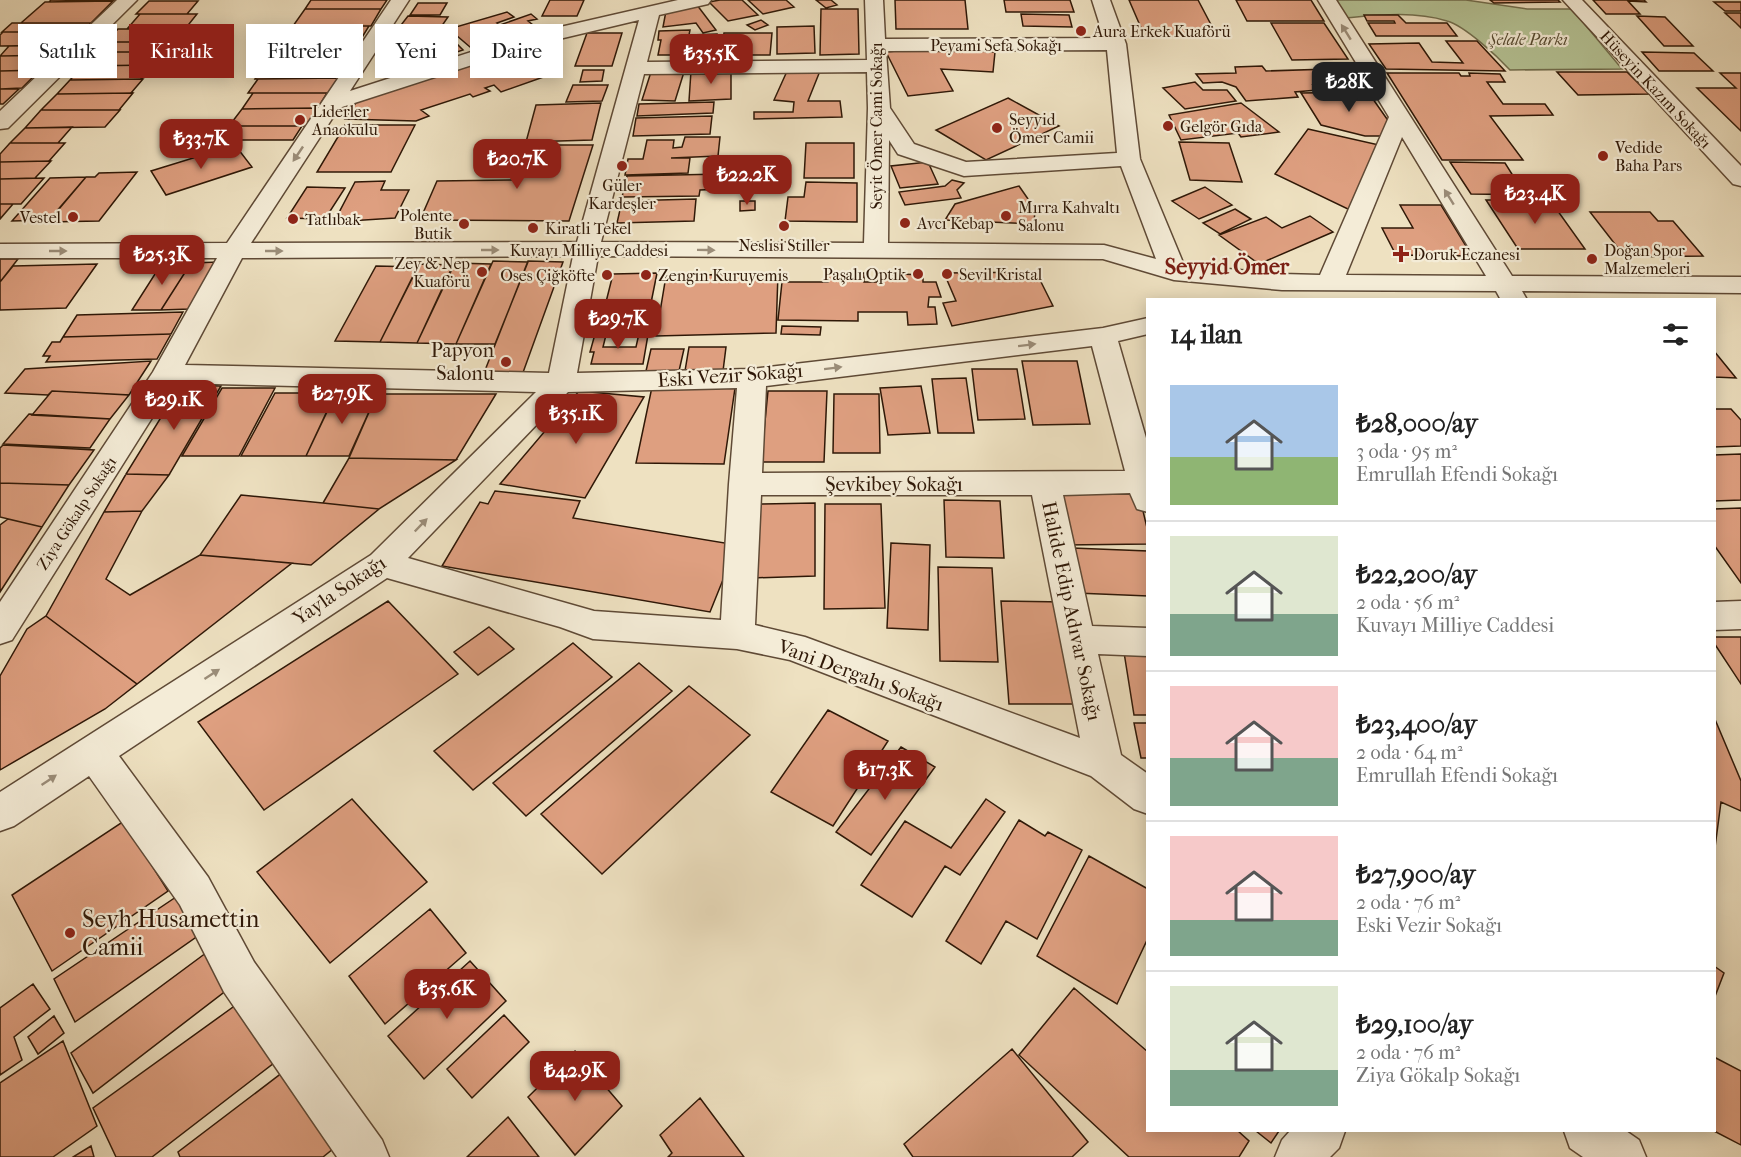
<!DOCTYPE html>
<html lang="tr">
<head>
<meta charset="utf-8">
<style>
  body { margin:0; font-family:"IM FELL French Canon",serif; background:#f6f6f6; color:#222; height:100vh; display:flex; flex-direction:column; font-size:22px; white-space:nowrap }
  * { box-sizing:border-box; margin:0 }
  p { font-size:20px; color:#767676 }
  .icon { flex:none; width:33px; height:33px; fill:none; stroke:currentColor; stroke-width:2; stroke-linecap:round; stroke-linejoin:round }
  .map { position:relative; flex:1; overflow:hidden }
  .details { position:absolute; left:1146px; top:298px; width:570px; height:834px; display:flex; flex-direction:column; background:#fff; border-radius:0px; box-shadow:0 3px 15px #0003 }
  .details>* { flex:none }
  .banner { position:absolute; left:18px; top:24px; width:570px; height:54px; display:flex; gap:12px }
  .price { position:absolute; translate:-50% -51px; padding:0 14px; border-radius:12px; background:#8f2418; color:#fff; font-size:20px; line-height:39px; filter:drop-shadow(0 2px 3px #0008) }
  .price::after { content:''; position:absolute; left:50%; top:36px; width:18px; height:14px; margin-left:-9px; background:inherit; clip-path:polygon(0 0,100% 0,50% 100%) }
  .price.selected { background:#222; color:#fff }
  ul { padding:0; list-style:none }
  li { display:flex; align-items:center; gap:18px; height:150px; padding:0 24px }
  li+li { border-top:2px solid #e0e0e0 }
  li span { display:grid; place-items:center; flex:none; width:168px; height:120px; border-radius:0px; color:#555 }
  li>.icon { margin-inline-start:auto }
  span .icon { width:72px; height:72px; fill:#fffc; stroke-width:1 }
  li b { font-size:26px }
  h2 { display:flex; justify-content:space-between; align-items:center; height:72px; padding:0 24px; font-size:26px }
  .tag { padding:0 21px; border-radius:0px; background:#fff; box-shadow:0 3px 15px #0003; font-size:21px; line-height:54px }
  .tag.selected { background:#8f2418; color:#fff }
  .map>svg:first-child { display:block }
  .green { fill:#b5c395; stroke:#726e4e; stroke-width:1.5 }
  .building { fill:#de9f80; stroke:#2f1807; stroke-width:1.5 }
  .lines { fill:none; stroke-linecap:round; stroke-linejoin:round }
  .minor-casing { stroke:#5f4a36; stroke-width:3 }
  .minor { fill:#f4ecd7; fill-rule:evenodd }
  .oneway { fill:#9b8d79 }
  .poi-dot { fill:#8f2418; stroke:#f4ecd7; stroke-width:2 }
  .labels { text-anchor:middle; stroke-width:4.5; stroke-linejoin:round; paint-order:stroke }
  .far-poi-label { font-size:16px; fill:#2f1807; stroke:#f4ecd7; text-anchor:start }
  .far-park-label { font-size:16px; font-style:italic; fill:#574b32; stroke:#f4ecd7 }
  .far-street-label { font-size:16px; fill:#2f1807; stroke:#f4ecd7 }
  .poi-label { font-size:20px; fill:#2f1807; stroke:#f4ecd7; text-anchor:end }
  .street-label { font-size:20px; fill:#2f1807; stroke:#f4ecd7 }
  .far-district-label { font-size:22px; font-weight:bold; fill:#7a1f14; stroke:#f4ecd7 }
  .near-poi-label { font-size:24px; fill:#2f1807; stroke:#f4ecd7; text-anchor:start }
</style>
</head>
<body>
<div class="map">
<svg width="1741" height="1157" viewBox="0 0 1741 1157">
  <rect width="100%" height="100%" fill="#eee1c1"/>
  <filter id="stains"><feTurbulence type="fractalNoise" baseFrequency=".00333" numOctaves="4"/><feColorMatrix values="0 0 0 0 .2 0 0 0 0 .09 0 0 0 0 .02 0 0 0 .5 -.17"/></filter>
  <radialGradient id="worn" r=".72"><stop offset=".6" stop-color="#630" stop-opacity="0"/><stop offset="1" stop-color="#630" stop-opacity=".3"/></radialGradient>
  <path class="green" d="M1334,0h132l61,9h45l50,60 -112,1c-13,-14 -45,-44 -63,-49 -33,-10 -68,-6 -102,-3z"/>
  <path class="building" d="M51,0h69l-71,2z
    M311,0h76l-6,9h-76z
    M550,0h34l-7,16h-35z
    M720,0h22l16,15 -30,6 -19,-19z
    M748,0h38l8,7 -31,7z
    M816,0h15l6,5 -11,3z
    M895,0h70l3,29h-72z
    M1004,0h66l4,12h-68z
    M1129,0h69l19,36 -72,1z
    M1236,0h75l13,21h-77z
    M1490,0h68l2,2 -66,1z
    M1593,0h51l2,2 -18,-1 12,13h-34z
    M113,1l-22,22h-70l24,-21z
    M149,1h49l-11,13h-51z
    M1714,2h27v9h-16z
    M418,3h29l-7,12h-30z
    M697,5l19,25 -13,3 -7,-10 -33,4 3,-16z
    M305,9h76l-10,17h-78z
    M821,9h37l1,45 -39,1z
    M507,12l7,5 -17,6 3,2 31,-11 6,5 -9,2 5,4 -23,8 1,1 -41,13 -21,-18z
    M1725,13h16v15l-5,-5z
    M140,14h57l-12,15h-58z
    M1021,14l48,1 3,12 -49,-1z
    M1364,15h34l8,8h41l10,13h-81l-8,-13h27l-1,-2h-27z
    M408,16l40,1 -9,13 -41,-1z
    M1637,16l28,1 28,29h-29z
    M761,20l7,5 -13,5 -8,-5z
    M12,23h79l-9,9h-80z
    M1271,23h53l24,36 -56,1z
    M293,26h76l-8,13h-78z
    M814,26l1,27 -38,1v-27z
    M118,29h63l-12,13h-63z
    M398,30l48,3 17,17 -63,21 -22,-6z
    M690,30l-1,5 28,-1 -3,21h-56l3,-15h-3l1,-9z
    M3,32h79l-14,13 -68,1v-11z
    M587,33h35l-10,33h-37z
    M724,33h48l-2,22h-50z
    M283,39h77l-8,13h-79z
    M1446,41h31l28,30 -119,-2 -17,-25 50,-1 13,19 31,1z
    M106,42h62l-9,10h-63z
    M68,45l-9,10 -59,1 9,-10z
    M929,48l66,4 -2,20 -52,-3 12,22 -45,5 -22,-44z
    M516,50l36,24 -51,18 -7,-7 -9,3 5,3 -17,6 -3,-3 -49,16 8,6 -13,5 -71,-2 12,-18z
    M96,52h66l-12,13 -67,1z
    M273,52h77l-8,13 -79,1z
    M1642,52l52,1 19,18h-54z
    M59,55l-16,15 -43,1v-15z
    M153,65l-12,14 -71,1 13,-14z
    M346,65l-8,13 -83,1 8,-13z
    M1262,66l4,5 64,-2 10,15 -27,1 5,5 -23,2 3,5 -52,4 -10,-14 -14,-5 -19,1 -7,-9 40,-1 -1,-6z
    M731,69v30l-42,2 2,-30z
    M788,69l32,2 -12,30h32l2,16 -88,2v-7h39l1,-10 -20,-2z
    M40,70l-18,18 -22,1v-18z
    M583,70h21l-2,11 -22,1z
    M651,72h33l-9,29 -33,-1z
    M1557,72h70l22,22 -71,1z
    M1387,73h72l2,3h9l-1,-3 31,1 5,8h-18l16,22h42l8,11 -63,1 33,44h-81z
    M1720,73h21v58l-44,-43h39z
    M340,78l-9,15h-83l10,-14z
    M143,79l-12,14 -74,1 13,-14z
    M1195,82l8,8h24l9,11 -51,8 -22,-21z
    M573,85h35l-6,16 -36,1z
    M0,89h19l-16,15h-3z
    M1368,92l26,37 -7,7h-22l-44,-11 -20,-32z
    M133,93l-14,17h-78l16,-16z
    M253,93h74l-9,15 -76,1z
    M1008,98l51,28 -73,34 -50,-30z
    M714,102l-1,11 -76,3 2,-12z
    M601,103l-9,37 -66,2 10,-37z
    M1241,103l38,29 -38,5 -3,-4 -57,7 -12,-25z
    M318,108l-12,18h-77l13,-17z
    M41,110h79l-15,17 -80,1z
    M712,116l-2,18 -77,2 3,-18z
    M345,125h70l-24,47h-74z
    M219,126h83l-9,14h-84z
    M72,127l-14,16h-48l15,-15z
    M1308,129l71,16 -27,66 -77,-37z
    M685,137h35l-2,19 -47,2h19l-2,15 -63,2 3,-16h15l4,-19h27l-1,8 9,-1z
    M1179,142l50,1 13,39 -52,-2z
    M10,143h55l-16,18 -49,1v-8z
    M806,143h48v35h-50z
    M235,145l17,22 -86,28 -15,-24z
    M528,145h65l-24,76 -149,-1 17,-39 77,-1z
    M51,161l-16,17 -35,1v-17z
    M928,162l10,22 -38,4 -9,-22z
    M1450,162l55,1 10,16h27l12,16 -83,-1z
    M137,172l-38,49 -51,1 38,-45h9l4,-4z
    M722,174v15l-22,1 -1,6 -77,1 5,-21z
    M86,177l-37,43 -37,1 38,-43z
    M44,178l-23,26h-21v-25z
    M952,180l12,3 -7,7 4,8 -56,7 -6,-13 46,-6z
    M385,181l-4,9h28l-14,28 -61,4 21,-40z
    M806,182l51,1v39l-72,-1 3,-24h16z
    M1019,186l16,23 -1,15 -89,-4 10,-16z
    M307,187l38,1 -20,31 -38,-1z
    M1205,187l27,18 -33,14 -27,-18z
    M696,199l-2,22 -77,2 5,-22z
    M1486,200h64l35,49h-67z
    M740,201h15v9l-15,1z
    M0,204h13l-13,15z
    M1400,205h41l31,51 -76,-1 -14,-27h31z
    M1235,209l16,10 -31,15 -17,-11z
    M1590,212h60l8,9h15l30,35 -78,1z
    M1310,216l23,16 -74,32 -40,-29 47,-18 16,11z
    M0,259h18l-18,23z
    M493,261l35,1 -33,82h-39z
    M528,261l35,1 -42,116h-39z
    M219,262l-29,47 -29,1 30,-47z
    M162,263h29l-30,47h-29z
    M454,263l37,1 -35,80 -39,-1z
    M97,264l-31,44 -66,2v-28l13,-16z
    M419,264l35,1 -37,78 -37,-1z
    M376,266l42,1 -38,75 -45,-1z
    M1036,272l17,34 -101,20 -9,-23 13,-2 -12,-28z
    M657,273l-9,45h-46l11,-44z
    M778,273l-2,60 -120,3 10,-60z
    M829,273h35v9h14v-9l45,2v7h13l5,15h-12l-1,10h7l2,17 -29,1 -1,-13h-49v9l-80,-1 4,-38h46z
    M183,312l-12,22 -108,3 14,-22z
    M782,326l39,1 -1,8 -39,-1z
    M597,327h11l-5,20h33l4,-18h9l-6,35h-52l3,-12h-4z
    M171,334l-14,25 -111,3 4,-6h-7l9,-14h8l3,-5z
    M689,347h37l-3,24h-38z
    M651,349h33l-5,22h-33z
    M1714,351l22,27 -22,-1z
    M151,361l-22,34 -77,-4 -4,4 -43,-2 20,-24z
    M1022,361h55l13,63 -57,1z
    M972,369h45l8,50 -47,1z
    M966,378l8,55h-36l-6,-54z
    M181,385l40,1 -52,89 -43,-1z
    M921,386l9,47 -42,2 -8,-47z
    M652,387l83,1 -11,76 -88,-1z
    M222,388h53l-36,68h-57z
    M52,391l77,4 -19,24 -78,-4z
    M579,391l65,6 -59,101 -85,-14z
    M768,391h59l-3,71h-63z
    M275,393h61l-30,63h-65z
    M335,394h42l-28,62h-43z
    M377,394h119l-40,66 -107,-2z
    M834,394h45l1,59h-47z
    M1714,409h17l10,11v26l-27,1z
    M29,414l81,5 -20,29 -87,-4z
    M3,445l91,5 -25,35 -69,-2v-35z
    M1741,454v46l-27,1v-46z
    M349,458l107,2 -77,49 -56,-6z
    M126,474l43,1 -27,36 -38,1z
    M0,483l69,2 -27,42 -42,-10z
    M495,491l85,10 -7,17 164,27 -27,67 -268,-46 38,-64 8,2z
    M1056,494h83l9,38v12l-84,1z
    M241,495l82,8 56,6 -68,56 -111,-10z
    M944,500l56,1 4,57 -58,-1z
    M815,503v73l-63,2 5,-74z
    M825,504h56l4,104 -61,1z
    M1741,508v75l-27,-38v-36z
    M142,511l-36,68 24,16 70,-40 92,8 -155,121 -91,-68 58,-104z
    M8,519l34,8 -42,65v-67z
    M891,543l39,2 -2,85 -41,-2z
    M1072,548l76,3v45l-72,-3z
    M938,567l54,1 6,94 -58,-1z
    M388,601l70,73 -194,136 -66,-88z
    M1001,601l64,1 13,102h-69z
    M46,616l91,68 -32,25 -105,61v-94l27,-47z
    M489,627l25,22 -36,26 -24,-23z
    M1714,637h27v47l-27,-41z
    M573,643l39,34 -139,113 -39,-39z
    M1123,646h25v69h-14z
    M639,663l33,28 -146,125 -33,-33z
    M689,686l61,49 -148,139 -61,-60z
    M828,710l60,31 -55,85 -62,-34z
    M1714,717l27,64v30l-20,-9 -7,53z
    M1134,723h14v35h-7z
    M901,747l34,20 -64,88 -35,-23z
    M352,799l75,83 -97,81 -73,-91z
    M986,799l19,13 -45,63 -15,-9 -33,51 -51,-32 44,-64 46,27z
    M1019,820l26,16 3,-4 34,18 -45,89 -31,-18 -25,43 -35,-23z
    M124,821l44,70 -116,80 -40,-76z
    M1089,856l59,33v49l-31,66 -80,-48z
    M179,895l23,38 -127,89 -21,-43z
    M430,909l36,44 -81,71 -36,-48z
    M214,947l22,36 -143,110 -22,-40z
    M470,961l36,40 -82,78 -36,-43z
    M1714,966l10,7 -10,26z
    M33,984l17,25 -36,28 8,23 -22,15v-67z
    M1074,988l74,64v79h90l11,10 -10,16h-110l-110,-102z
    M240,1002l34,61 -122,94h-36l-23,-49z
    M504,1015l25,27 -57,56 -25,-29z
    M54,1016l10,17 -26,21 -10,-17z
    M63,1041l34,85 -44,31h-53v-74z
    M1012,1049l76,93 -16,15h-159l-9,-13z
    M575,1051l47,55 -47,49 -47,-58z
    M1714,1057l27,14v74l-27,-14z
    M295,1063l44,81 -16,13h-143l-2,-5z
    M700,1098l44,59h-76l4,-4 -12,-18z
    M508,1117l31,40h-72z
    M1256,1131h23l-8,12z
    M91,1146l3,11h-21z"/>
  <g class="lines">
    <defs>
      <path id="minor" d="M117,0h20l-129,128 -8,1v-18z
        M391,0h18l-59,91 171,-55 157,-36h33l-3,4 -49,11 -12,47 220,-2 -2,-60h18l2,39 219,-1 -12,-38h18l16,44 14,115 44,106 98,9 38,1 69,-158 -71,-117h18l176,276 229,1v16l-219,-2 4,7 -1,2h-24l-5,-9 -214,-1 -108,-10 -71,-21 -505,-3 -21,117 175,-4 351,-41 45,-10v16l-30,7 30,104v67l-11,-3 -7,-16 -67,2 29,131 56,2v28l-50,-2 23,101 27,19v40l-14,-5 -43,-33 -301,-116 -53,-11 -144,-10 -33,-12 -173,-49 -268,178 89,121 46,85 128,178 7,17h-52l-113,-165 -44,-87 -91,-129 -75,50 -14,5v-39l371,-237 165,-163 -362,-9 -162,257 -12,4v-42l153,-230 64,-114h-217v-14l227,-1zM639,20l-62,222 -326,1 88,-135 195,-63zM1107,50l10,103 -151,9 -52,-18 -24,-36 -4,-57zM867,72l1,36 -4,135 -263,-1 43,-168zM1402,137l84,139 -140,-1zM889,140l9,14 66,22 157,-10 35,93 -52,-14 -216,-2zM573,256l-24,117 -364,-8 57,-107zM1092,346l33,125 -363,2 4,-87zM737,388l-8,96 -8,136 -127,-9 -186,-53 160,-166zM761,495h271l48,243 -275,-101 -50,-12z
        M1563,0h19l159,166v20l-8,-2z
        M1741,601v28l-27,1v-28z
        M1290,1131h55l-6,17 -9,9h-55l7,-17z
        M1564,1131h62l13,9 7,17h-63l-13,-9z"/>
    </defs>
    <use href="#minor" class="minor-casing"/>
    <use href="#minor" class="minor"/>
  </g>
  <defs><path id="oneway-solid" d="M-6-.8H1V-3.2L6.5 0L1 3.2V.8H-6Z" transform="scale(1.5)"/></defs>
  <g class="oneway">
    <use href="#oneway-solid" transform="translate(1346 32) rotate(-122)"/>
    <use href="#oneway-solid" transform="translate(298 154) rotate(124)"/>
    <use href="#oneway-solid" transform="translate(1449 197) rotate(-122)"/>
    <use href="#oneway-solid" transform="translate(490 250)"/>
    <use href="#oneway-solid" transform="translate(706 250) rotate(1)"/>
    <use href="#oneway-solid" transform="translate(58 251)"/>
    <use href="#oneway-solid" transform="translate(274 251)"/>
    <use href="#oneway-solid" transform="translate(1027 345) rotate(-7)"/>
    <use href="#oneway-solid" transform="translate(833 368) rotate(-7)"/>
    <use href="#oneway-solid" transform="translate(421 525) rotate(-46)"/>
    <use href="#oneway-solid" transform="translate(212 674) rotate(-33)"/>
    <use href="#oneway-solid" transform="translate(49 780) rotate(-34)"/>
  </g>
  <g class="poi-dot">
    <circle cx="1081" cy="31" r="6"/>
    <circle cx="300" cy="120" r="6"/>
    <circle cx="1168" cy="126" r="6"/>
    <circle cx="997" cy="128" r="6"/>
    <circle cx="1603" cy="156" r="6"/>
    <circle cx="622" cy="166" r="6"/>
    <circle cx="1006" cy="216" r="6"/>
    <circle cx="73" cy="217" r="6"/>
    <circle cx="293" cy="219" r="6"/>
    <circle cx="905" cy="223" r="6"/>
    <circle cx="464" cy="224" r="6"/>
    <circle cx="784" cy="226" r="6"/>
    <circle cx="533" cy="228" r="6"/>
    <path d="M1398 245h6v6h6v6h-6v6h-6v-6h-6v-6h6z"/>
    <circle cx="1592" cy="259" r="6"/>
    <circle cx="482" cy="272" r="6"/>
    <circle cx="918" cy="274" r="6"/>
    <circle cx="947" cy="274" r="6"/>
    <circle cx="607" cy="275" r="6"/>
    <circle cx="646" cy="275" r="6"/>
    <circle cx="506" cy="362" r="6"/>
    <circle cx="70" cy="933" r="6"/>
  </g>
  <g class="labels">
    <g class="far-poi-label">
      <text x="1093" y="37">Aura Erkek Kuaförü</text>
      <text x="312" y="117">Liderler<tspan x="312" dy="18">Anaokulu</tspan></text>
      <text x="1009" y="125">Seyyid<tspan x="1009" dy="18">Ömer Camii</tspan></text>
      <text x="1180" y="132">Gelgör Gıda</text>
      <text x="1615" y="153">Vedide<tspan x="1615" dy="18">Baha Pars</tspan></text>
      <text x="622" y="191" text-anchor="middle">Güler<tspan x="622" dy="18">Kardeşler</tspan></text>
      <text x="1018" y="213">Mırra Kahvaltı<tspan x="1018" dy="18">Salonu</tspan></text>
      <text x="452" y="221" text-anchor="end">Polente<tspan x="452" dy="18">Butik</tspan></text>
      <text x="61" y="223" text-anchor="end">Vestel</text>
      <text x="305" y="225">Tatlıbak</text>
      <text x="917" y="229">Avcı Kebap</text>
      <text x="545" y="234">Kiratli Tekel</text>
      <text x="784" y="251" text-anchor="middle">Neslisi Stiller</text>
      <text x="1604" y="256">Doğan Spor<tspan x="1604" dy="18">Malzemeleri</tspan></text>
      <text x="1413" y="260">Doruk Eczanesi</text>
      <text x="470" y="269" text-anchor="end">Zey &amp; Nep<tspan x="470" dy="18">Kuaförü</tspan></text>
      <text x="906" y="280" text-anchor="end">Paşalı Optik</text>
      <text x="959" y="280">Sevil Kristal</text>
      <text x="595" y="281" text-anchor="end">Oses Çiğköfte</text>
      <text x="658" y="281">Zengin Kuruyemis</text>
    </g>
    <g class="far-park-label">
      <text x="1528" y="45">Şelale Parkı</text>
    </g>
    <g class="far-street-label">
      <text x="996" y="51">Peyami Sefa Sokağı</text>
      <text transform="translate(1656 89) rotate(47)" y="6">Hüseyin Kazım Sokağı</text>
      <text transform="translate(876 126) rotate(-90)" y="6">Seyit Ömer Cami Sokağı</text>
      <text x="589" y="256">Kuvayı Milliye Caddesi</text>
      <text transform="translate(76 513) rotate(-57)" y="6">Ziya Gökalp Sokağı</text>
    </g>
    <g class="poi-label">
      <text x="494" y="357">Papyon<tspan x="494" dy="23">Salonu</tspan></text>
    </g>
    <g class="street-label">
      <text transform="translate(730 375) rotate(-4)" y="7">Eski Vezir Sokağı</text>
      <text x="894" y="491">Şevkibey Sokağı</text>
      <text transform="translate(339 590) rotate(-34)" y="7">Yayla Sokağı</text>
      <text transform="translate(1072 611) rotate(78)" y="7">Halide Edip Adıvar Sokağı</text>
      <text transform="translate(861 675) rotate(20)" y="7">Vani Dergahı Sokağı</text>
    </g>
    <g class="far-district-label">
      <text x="1227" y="274">Seyyid Ömer</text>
    </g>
    <g class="near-poi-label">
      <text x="82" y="927">Seyh Husamettin<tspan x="82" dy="28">Camii</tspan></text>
    </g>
  </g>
  <rect width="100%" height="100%" filter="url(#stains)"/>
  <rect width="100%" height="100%" fill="url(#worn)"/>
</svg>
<b class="price" style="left:711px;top:85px">₺35.5K</b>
<b class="price selected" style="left:1349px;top:113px">₺28K</b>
<b class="price" style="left:201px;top:170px">₺33.7K</b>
<b class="price" style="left:517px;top:190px">₺20.7K</b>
<b class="price" style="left:747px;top:206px">₺22.2K</b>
<b class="price" style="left:1535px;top:225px">₺23.4K</b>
<b class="price" style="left:162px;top:286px">₺25.3K</b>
<b class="price" style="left:618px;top:350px">₺29.7K</b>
<b class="price" style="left:342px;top:425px">₺27.9K</b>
<b class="price" style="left:174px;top:431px">₺29.1K</b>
<b class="price" style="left:576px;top:445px">₺35.1K</b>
<b class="price" style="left:885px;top:801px">₺17.3K</b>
<b class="price" style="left:447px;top:1020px">₺35.6K</b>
<b class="price" style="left:575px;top:1102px">₺42.9K</b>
<div class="banner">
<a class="tag">Satılık</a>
<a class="tag selected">Kiralık</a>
<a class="tag">Filtreler</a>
<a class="tag">Yeni</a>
<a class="tag">Daire</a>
</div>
<section class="details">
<h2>14 ilan<svg class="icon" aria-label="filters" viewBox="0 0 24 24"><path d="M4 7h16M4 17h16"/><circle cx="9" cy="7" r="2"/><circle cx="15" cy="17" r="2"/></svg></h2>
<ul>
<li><span style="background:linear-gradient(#a9c7e8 60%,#8fb573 0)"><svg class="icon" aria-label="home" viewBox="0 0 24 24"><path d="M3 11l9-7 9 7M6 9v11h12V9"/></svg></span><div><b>₺28,000/ay</b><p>3 oda · 95 m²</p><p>Emrullah Efendi Sokağı</p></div></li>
<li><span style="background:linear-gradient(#dfe7d0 65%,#7fa58c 0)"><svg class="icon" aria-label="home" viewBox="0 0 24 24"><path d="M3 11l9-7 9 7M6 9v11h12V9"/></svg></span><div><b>₺22,200/ay</b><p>2 oda · 56 m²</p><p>Kuvayı Milliye Caddesi</p></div></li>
<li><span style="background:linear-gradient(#f6c9c9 60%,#7fa58c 0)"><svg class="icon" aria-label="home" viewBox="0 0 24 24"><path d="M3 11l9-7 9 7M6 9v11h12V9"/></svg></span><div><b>₺23,400/ay</b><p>2 oda · 64 m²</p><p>Emrullah Efendi Sokağı</p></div></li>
<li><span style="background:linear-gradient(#f6c9c9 70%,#7fa58c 0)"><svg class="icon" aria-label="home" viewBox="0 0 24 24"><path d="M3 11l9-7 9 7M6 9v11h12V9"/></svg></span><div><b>₺27,900/ay</b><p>2 oda · 76 m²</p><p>Eski Vezir Sokağı</p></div></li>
<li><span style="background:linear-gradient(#dfe7d0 70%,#7fa58c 0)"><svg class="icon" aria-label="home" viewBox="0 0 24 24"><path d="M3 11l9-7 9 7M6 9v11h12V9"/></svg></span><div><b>₺29,100/ay</b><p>2 oda · 76 m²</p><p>Ziya Gökalp Sokağı</p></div></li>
</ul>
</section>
</div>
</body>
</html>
